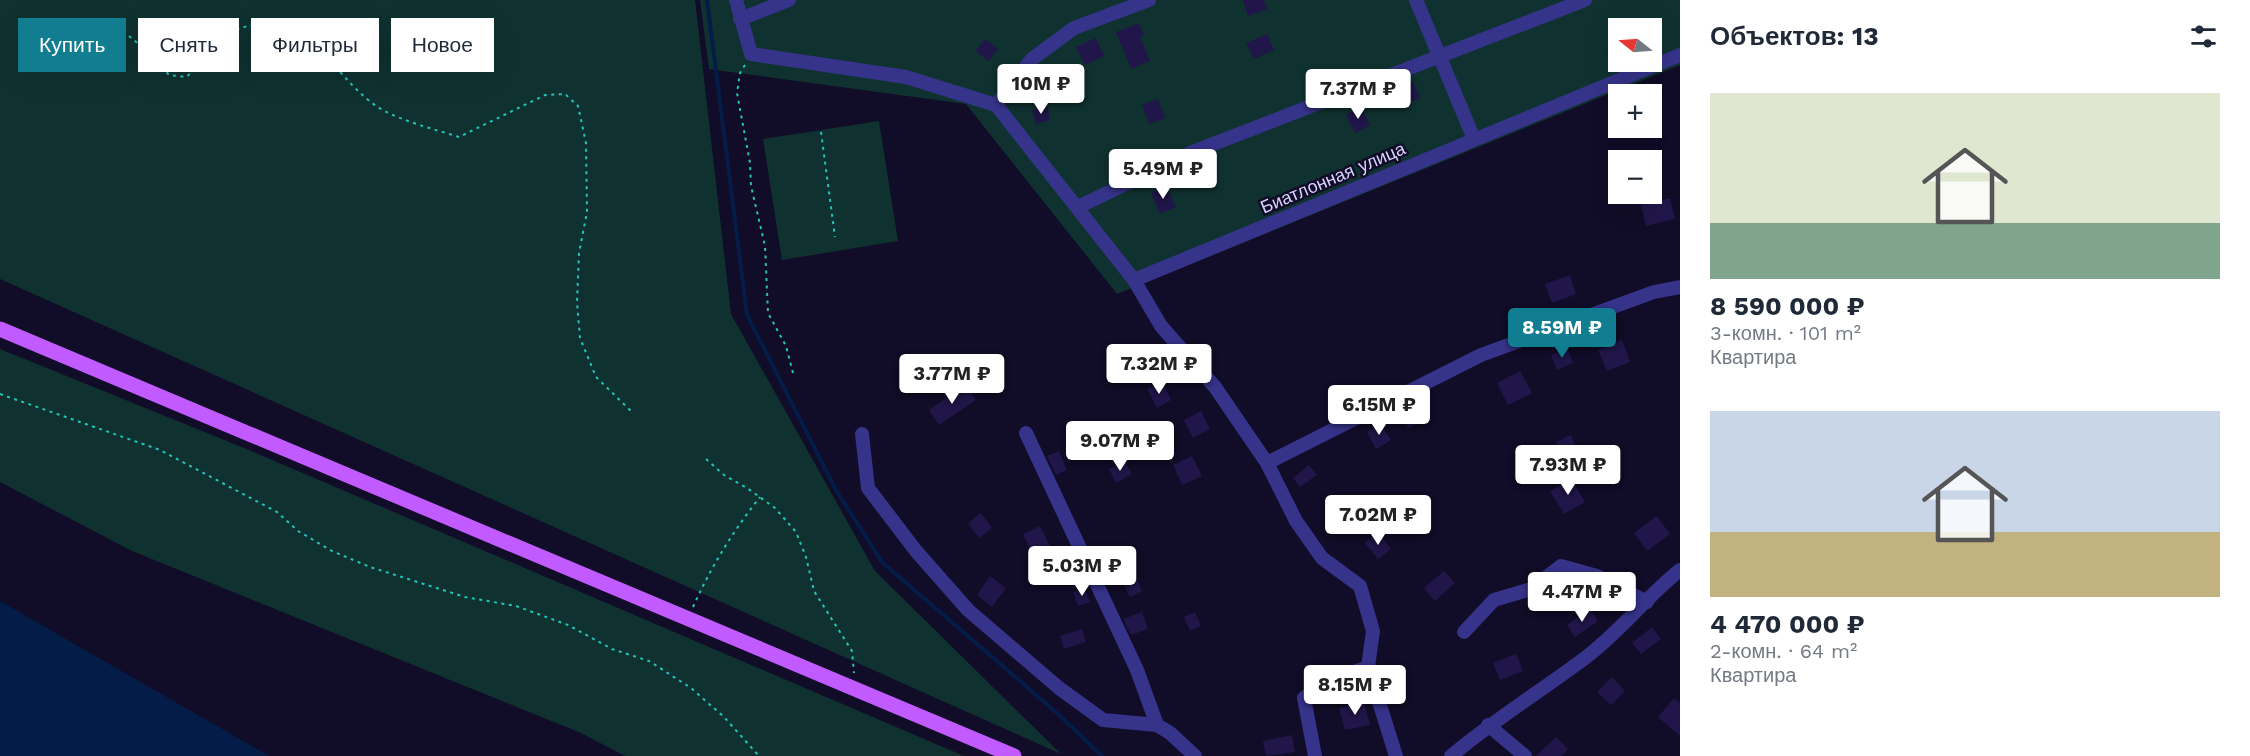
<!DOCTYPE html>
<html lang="ru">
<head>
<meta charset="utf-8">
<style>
  body { margin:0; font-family:"Work Sans",sans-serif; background:#f2f2f3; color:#1f2937; height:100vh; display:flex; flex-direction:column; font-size:22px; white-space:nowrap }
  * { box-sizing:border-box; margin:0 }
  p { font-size:20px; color:#747a83 }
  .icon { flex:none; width:33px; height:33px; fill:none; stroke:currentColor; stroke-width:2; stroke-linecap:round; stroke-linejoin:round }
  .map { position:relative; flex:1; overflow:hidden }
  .panel { display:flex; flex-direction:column; background:#fff; width:570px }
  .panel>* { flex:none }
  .banner { position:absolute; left:18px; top:18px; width:570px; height:54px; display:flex; gap:12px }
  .needle { width:39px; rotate:287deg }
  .buttons { position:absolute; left:1608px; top:18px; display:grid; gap:12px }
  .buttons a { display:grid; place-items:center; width:54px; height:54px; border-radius:0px; background:#fff; box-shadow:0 6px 24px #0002; font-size:30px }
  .price { position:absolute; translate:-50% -51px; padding:0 14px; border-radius:6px; background:#fff; color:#222; font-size:20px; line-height:39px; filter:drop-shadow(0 2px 3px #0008) }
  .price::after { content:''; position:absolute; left:50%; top:36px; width:18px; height:14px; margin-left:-9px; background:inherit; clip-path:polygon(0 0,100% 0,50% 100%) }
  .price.active { background:#117d91; color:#fff }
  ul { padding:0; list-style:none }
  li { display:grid; align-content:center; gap:12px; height:318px; padding:0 30px }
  li span { display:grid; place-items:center; height:186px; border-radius:0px; color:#555 }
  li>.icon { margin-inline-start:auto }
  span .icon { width:108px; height:108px; fill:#fffc; stroke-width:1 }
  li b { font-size:26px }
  h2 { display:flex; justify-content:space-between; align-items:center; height:72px; padding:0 30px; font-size:26px }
  .chip { padding:0 21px; border-radius:0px; background:#fff; box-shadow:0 6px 24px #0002; font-size:21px; line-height:54px }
  .chip.active { background:#117d91; color:#fff }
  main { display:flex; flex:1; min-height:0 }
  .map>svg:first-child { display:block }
  .green { fill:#0f3230; fill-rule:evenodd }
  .water { fill:#041d48 }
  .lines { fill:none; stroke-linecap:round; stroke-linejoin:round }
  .stream { stroke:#041d48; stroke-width:4 }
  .building { fill:#21164a }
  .path { stroke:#22c4ba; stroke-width:2; stroke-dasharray:3 4.5; stroke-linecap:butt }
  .minor { stroke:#36338b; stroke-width:14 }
  .major { stroke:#c15aff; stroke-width:15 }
  .labels { text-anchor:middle; stroke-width:5; stroke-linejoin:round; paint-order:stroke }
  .street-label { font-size:18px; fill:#d8d3ff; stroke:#110c27 }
</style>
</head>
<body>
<main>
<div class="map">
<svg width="1680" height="756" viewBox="0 0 1680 756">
  <rect width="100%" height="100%" fill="#110c27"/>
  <path class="green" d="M0,0h695l36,314 144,257 186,183 -1061,-475z
    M700,0h980v65l-563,229 -151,-190 -257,-35zM1618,28h34v34h-34z
    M879,121l19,120 -116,19 -19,-121z
    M0,349l249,101 715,306h-339l-44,-23 -449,-182 -132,-69z"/>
  <path class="water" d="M0,601l269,155h-269z"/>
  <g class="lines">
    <path class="stream" d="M707,0l40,315 89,175 46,72 175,151 45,43"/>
  </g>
  <path class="building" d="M1243,0h21l3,9 -19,7z
    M1139,23l5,13 -4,1 10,24 -19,8 -15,-37z
    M1267,34l7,16 -20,9 -8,-16z
    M1096,38l8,18 -19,9 -9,-18z
    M985,39l13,10 -10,12 -12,-10z
    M1413,82l7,16 -21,8 -6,-16z
    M1158,99l7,19 -16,6 -7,-19z
    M1047,106l3,14 -14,4 -4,-14z
    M1361,108l9,17 -15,8 -9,-18z
    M1166,186l10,21 -16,7 -9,-21z
    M1670,198l5,21 -29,7 -5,-21z
    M1570,275l6,19 -24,9 -7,-19z
    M1622,340l8,22 -23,9 -9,-21z
    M1567,348l6,15 -16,7 -6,-15z
    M1520,371l12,22 -24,12 -11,-22z
    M1162,382l9,18 -14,8 -10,-19z
    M966,385l10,15 -37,25 -10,-15z
    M1421,402l7,16 -20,10 -7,-17z
    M1201,411l9,18 -17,9 -9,-18z
    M1381,424l10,16 -15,9 -9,-17z
    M1571,435l10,24 -15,6 -10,-23z
    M1059,451l8,19 -11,5 -9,-19z
    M1192,456l10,20 -20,9 -9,-20z
    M1124,461l8,13 -16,9 -7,-14z
    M1309,465l8,10 -17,12 -7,-9z
    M1571,479l14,23 -21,12 -14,-23z
    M981,513l11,15 -13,10 -11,-15z
    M1657,516l13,18 -23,17 -13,-18z
    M1040,526l11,22 -18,8 -10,-22z
    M1378,533l13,16 -13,10 -13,-16z
    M1444,571l11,12 -20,18 -11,-13z
    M990,576l16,12 -14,19 -15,-12z
    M1137,579l5,12 -12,6 -6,-12z
    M1085,588l5,14 -12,4 -5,-14z
    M1590,609l8,12 -23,16 -8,-12z
    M1142,612l6,17 -17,6 -8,-16z
    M1195,612l6,14 -11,5 -6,-14z
    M1652,627l9,12 -20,15 -9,-11z
    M1082,629l4,13 -22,7 -4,-13z
    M1516,654l7,17 -23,9 -7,-17z
    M1612,677l13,14 -14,14 -14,-13z
    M1674,698l6,5v33l-22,-19z
    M1364,702l6,23 -25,5 -6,-22z
    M1292,735l3,17 -29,4 -3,-15z
    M1556,737l12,12 -7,7h-25z"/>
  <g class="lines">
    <path class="path" d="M129,36l24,20 16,19 17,2c21,-16 34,-45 62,-51 5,-1 13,0 18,1 55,2 73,57 115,82 23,13 53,20 78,28l86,-42 20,-1 13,12 8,37 1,69 -8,41 -2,49 3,36 16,39 37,36
      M745,65l-5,8 -3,20 13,70 1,23 14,60 3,67 18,33 7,27
      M821,132l14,105
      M0,394l160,56 117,62 21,19 34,20 38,16 95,30 51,9 52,19 44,24 37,12 42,27 33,29 35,39
      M706,459l18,16 23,13 28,20 21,24 10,25 8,34 38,60 2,22
      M693,607c18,-40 40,-76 67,-110"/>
    <path class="minor" d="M736,0l15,54 155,23 90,28 138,175 27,46 54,61 52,76 29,58 26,37 38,28 13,45 -5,36 28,89
      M1416,0l58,139
      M740,19l49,-19
      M996,105l36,-46 42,-31 75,-28
      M1078,207l112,-54 395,-153
      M1134,280l546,-225
      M1026,433l111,237 20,55
      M862,434l6,54 48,63 52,59 91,78 44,32 54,5 13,8 25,23
      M1267,463l214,-108 173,-63 26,-5
      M1464,632l30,-32 37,-11 30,-23 36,10 50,26
      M1488,725l37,31
      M1315,756l-11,-58 23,-17 41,-14
      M1451,756c43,-36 90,-65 134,-98 35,-26 61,-61 95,-88"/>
    <path class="major" d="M0,329l1014,427"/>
  </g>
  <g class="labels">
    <g class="street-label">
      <text transform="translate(1333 178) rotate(-23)" y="6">Биатлонная улица</text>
    </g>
  </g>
</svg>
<div class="buttons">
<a><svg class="needle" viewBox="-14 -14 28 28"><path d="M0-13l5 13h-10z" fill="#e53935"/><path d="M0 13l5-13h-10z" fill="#747a83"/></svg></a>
<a>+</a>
<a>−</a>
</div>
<b class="price" style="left:1041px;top:115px">10M ₽</b>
<b class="price" style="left:1358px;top:120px">7.37M ₽</b>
<b class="price" style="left:1163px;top:200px">5.49M ₽</b>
<b class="price active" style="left:1562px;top:359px">8.59M ₽</b>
<b class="price" style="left:1159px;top:395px">7.32M ₽</b>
<b class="price" style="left:952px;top:405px">3.77M ₽</b>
<b class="price" style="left:1379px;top:436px">6.15M ₽</b>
<b class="price" style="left:1120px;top:472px">9.07M ₽</b>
<b class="price" style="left:1568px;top:496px">7.93M ₽</b>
<b class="price" style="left:1378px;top:546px">7.02M ₽</b>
<b class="price" style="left:1082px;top:597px">5.03M ₽</b>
<b class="price" style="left:1582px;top:623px">4.47M ₽</b>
<b class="price" style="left:1355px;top:716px">8.15M ₽</b>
<div class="banner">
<a class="chip active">Купить</a>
<a class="chip">Снять</a>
<a class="chip">Фильтры</a>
<a class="chip">Новое</a>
</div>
</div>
<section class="panel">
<h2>Объектов: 13<svg class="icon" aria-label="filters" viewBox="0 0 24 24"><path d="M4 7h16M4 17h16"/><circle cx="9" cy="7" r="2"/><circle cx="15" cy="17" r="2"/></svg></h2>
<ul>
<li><span style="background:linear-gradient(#dfe7d0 70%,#7fa58c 0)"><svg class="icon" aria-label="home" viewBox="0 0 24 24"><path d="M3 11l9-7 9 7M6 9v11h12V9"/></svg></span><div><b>8 590 000 ₽</b><p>3-комн. · 101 m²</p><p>Квартира</p></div></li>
<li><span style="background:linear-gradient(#c9d6e8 65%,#c2b280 0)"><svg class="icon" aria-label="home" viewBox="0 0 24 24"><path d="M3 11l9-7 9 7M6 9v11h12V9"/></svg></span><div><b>4 470 000 ₽</b><p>2-комн. · 64 m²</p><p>Квартира</p></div></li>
</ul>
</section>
</main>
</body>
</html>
